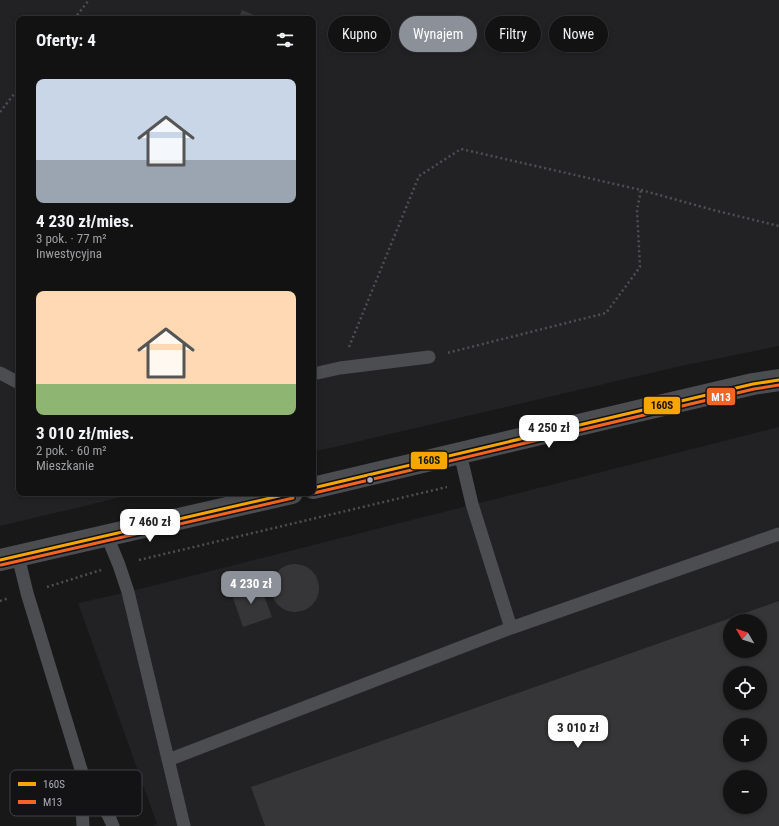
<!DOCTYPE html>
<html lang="pl">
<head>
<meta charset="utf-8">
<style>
  body { margin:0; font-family:"Roboto Condensed",sans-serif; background:#1b1b1c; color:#f1f3f6; height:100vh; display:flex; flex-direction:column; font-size:15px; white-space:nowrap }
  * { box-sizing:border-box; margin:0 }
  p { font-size:13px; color:#9c9ea0 }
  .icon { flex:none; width:22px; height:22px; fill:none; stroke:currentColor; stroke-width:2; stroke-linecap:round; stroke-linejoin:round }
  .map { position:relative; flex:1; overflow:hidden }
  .side { position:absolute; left:16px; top:16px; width:300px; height:480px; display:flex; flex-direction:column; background:#121213; border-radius:8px; box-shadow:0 2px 6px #0003,0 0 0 1px #313233 }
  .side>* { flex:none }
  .banner { position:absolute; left:328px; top:16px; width:380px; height:36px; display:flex; gap:8px }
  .needle { width:26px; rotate:309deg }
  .controls { position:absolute; left:723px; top:614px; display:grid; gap:8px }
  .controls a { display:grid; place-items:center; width:44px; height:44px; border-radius:50%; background:#121213; box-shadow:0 2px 6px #0003,0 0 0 1px #313233; font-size:20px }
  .price { position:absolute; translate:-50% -34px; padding:0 9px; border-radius:8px; background:#fff; color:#222; font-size:13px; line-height:26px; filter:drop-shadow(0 1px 2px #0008) }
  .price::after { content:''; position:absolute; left:50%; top:24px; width:12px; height:9px; margin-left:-6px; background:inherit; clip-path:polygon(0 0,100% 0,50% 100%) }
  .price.current { background:#8c9099; color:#fff }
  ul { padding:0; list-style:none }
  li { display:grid; align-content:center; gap:8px; height:212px; padding:0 20px }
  li span { display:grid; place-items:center; height:124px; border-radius:8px; color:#555 }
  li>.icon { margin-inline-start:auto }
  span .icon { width:72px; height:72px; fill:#fffc; stroke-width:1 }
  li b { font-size:17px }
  h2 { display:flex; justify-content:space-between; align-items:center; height:48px; padding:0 20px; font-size:17px }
  .pill { padding:0 14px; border-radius:18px; background:#121213; box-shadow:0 2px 6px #0003,0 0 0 1px #313233; font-size:14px; line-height:36px }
  .pill.current { background:#8c9099; color:#fff }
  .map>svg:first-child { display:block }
  .built { fill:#222225; fill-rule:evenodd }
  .building { fill:#363638; fill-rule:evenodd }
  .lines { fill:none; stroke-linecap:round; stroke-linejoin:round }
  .path { stroke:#4e4f53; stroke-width:2.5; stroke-dasharray:2 3; stroke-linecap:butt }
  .lane { stroke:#4c4d51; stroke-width:13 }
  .street { stroke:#4c4d51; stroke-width:22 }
  .bus-1-casing { stroke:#131215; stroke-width:6 }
  .bus-2-casing { stroke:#131215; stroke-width:6 }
  .bus-1 { stroke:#f7a600; stroke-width:3 }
  .bus-2 { stroke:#f26522; stroke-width:3 }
  .bus-dot { fill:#aaadb9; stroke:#131215; stroke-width:1.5 }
  .key { fill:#131215; stroke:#404046; stroke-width:1 }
  .key-label { font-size:11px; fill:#aaadb9 }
  .line-badge { stroke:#131215; stroke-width:1.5 }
  .badge-label { font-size:11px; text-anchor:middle; font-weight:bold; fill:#fff }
  .pale-badge-label { font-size:11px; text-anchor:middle; font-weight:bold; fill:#111 }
</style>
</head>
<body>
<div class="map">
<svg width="779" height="826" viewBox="0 0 779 826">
  <rect width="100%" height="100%" fill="#181819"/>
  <path class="built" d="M0,0h779v346l-98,20 -368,86v-433h-294v474h120l-139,33z
    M779,427v399h-626l4,-2 -79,-221 50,-11zM730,621h30v30h-30zM730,673h30v30h-30zM730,725h30v30h-30zM730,777h30v30h-30z"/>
  <path class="building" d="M242,10l22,9h-26z
    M271 588a24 24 0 1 1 48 0a24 24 0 1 1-48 0Z
    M259,582l13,35 -29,10 -12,-35z
    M779,601v225h-514l-14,-39zM730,621h30v30h-30zM730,673h30v30h-30zM730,725h30v30h-30zM730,777h30v30h-30z"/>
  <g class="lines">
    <path class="path" d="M74,19l15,-19
      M0,112l19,-24
      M641,190l76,21 62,15
      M349,347l70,-171 42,-27 180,41 -4,20 3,57 -34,46 -159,40
      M139,560l308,-73
      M47,587l54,-17
      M0,601l9,-3"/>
    <path class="lane" d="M0,373l19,10
      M313,374l27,-6 89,-11
      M460,453l12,51 39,124
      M107,536l12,29 9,27 56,234
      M18,556l9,37 60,196c12,11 21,22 26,37
      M168,760l343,-132 268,-94
      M83,826l-1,-19 5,-18"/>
    <path class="street" d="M313,488l329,-78 111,-26 26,-4
      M0,560l292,-67"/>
    <defs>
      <path id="bus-1" d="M313,488l440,-104 26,-4
        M0,560l292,-67"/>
      <path id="bus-2" d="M314,493l440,-104 25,-4
        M1,565l292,-67"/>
    </defs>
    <use href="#bus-1" class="bus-1-casing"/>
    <use href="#bus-2" class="bus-2-casing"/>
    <use href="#bus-1" class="bus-1"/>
    <use href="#bus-2" class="bus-2"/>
  </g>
  <circle class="bus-dot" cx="370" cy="480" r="3.5"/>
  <rect x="10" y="770" width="132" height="46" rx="6" class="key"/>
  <rect x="18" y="782" width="18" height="4" fill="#f7a600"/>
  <rect x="18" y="800" width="18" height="4" fill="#f26522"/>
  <g class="key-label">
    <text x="43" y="788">160S</text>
    <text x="43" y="806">M13</text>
  </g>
  <g class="line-badge">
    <rect x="706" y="387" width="30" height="19" rx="4" fill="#f26522"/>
    <rect x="643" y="396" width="38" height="19" rx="4" fill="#f7a600"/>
    <rect x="410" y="451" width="38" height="19" rx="4" fill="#f7a600"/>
  </g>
  <g class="badge-label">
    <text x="721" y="401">M13</text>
  </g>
  <g class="pale-badge-label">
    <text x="662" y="409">160S</text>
    <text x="429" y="464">160S</text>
  </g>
</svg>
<div class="controls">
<a><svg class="needle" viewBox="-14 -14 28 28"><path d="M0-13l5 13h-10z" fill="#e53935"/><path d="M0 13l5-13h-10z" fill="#9c9ea0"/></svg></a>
<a><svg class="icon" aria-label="locate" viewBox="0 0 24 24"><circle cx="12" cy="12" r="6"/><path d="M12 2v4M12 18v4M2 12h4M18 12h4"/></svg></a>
<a>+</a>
<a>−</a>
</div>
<b class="price" style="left:549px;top:449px">4 250 zł</b>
<b class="price" style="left:150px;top:543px">7 460 zł</b>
<b class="price current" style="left:251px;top:605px">4 230 zł</b>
<b class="price" style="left:578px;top:749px">3 010 zł</b>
<div class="banner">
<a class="pill">Kupno</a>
<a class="pill current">Wynajem</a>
<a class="pill">Filtry</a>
<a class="pill">Nowe</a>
</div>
<section class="side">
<h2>Oferty: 4<svg class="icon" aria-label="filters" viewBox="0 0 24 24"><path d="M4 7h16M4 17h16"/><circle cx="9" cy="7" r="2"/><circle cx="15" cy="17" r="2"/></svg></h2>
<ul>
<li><span style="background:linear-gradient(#c9d6e8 65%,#9aa5b1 0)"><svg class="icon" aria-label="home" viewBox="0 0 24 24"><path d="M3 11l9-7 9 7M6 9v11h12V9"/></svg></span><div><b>4 230 zł/mies.</b><p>3 pok. · 77 m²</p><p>Inwestycyjna</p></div></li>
<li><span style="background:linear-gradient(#ffd9b3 75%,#8fb573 0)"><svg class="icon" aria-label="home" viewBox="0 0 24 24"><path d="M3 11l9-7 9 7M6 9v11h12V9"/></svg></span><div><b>3 010 zł/mies.</b><p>2 pok. · 60 m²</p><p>Mieszkanie</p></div></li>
</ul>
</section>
</div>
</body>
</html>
